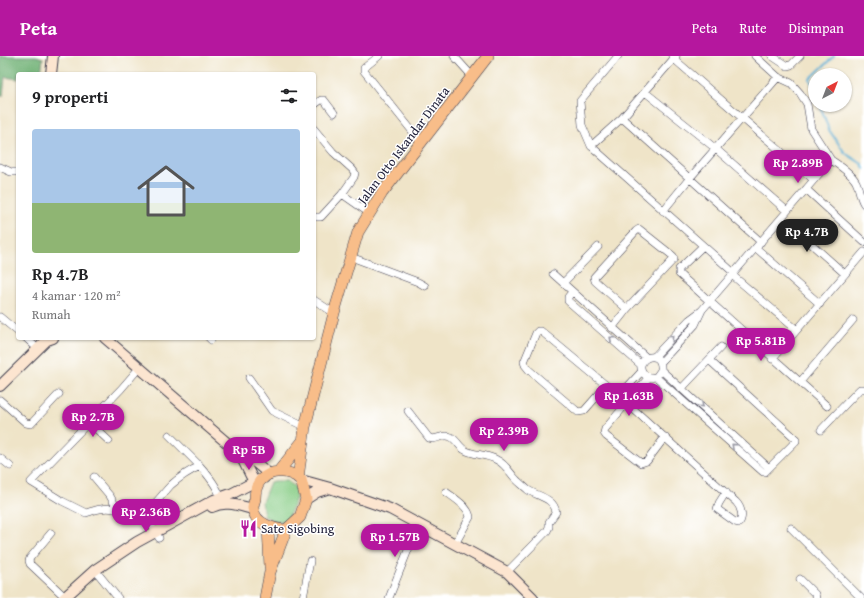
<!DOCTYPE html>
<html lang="id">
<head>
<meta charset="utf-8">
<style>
  body { margin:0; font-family:"Gentium Book Plus",serif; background:#f2f2f2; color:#202124; height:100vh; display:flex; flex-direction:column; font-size:15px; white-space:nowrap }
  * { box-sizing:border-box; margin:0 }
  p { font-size:13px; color:#757577 }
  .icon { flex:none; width:22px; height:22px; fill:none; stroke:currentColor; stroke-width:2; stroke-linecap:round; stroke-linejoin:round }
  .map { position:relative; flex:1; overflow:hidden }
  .details { position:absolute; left:16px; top:16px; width:300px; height:268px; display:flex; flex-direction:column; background:#fff; border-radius:4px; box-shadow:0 1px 3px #0004 }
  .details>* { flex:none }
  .needle { width:26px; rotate:42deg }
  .fabs { position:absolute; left:808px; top:12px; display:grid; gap:8px }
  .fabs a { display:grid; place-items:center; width:44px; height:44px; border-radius:50%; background:#fff; box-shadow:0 1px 3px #0004; font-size:20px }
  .price { position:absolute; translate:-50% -34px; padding:0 9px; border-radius:14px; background:#b5179e; color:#fff; font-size:13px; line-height:26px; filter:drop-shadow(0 1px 2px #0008) }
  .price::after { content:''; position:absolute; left:50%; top:24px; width:12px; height:9px; margin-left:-6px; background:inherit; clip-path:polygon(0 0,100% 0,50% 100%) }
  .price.selected { background:#222; color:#fff }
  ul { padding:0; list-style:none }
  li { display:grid; align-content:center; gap:8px; height:212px; padding:0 16px }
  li+li { border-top:1px solid #e0e0e0 }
  li span { display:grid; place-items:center; height:124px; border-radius:4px; color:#555 }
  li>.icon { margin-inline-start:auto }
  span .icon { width:72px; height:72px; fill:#fffc; stroke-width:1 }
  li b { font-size:17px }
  h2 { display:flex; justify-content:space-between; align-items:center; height:48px; padding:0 16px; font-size:17px }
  header { display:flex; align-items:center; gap:24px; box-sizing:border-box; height:56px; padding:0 20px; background:#b5179e; color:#fff }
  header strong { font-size:19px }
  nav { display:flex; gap:22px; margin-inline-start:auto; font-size:14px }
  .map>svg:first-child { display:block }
  .green { fill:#88cd86; stroke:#557860 }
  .forest { fill:#6eb073; stroke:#486957 }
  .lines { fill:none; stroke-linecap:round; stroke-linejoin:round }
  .stream { stroke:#59aed5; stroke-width:2 }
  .street-casing { stroke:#413f50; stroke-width:8 }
  .secondary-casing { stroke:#413f50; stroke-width:12 }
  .primary-casing { stroke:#413f50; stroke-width:12 }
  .street { stroke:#fff; stroke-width:7 }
  .secondary { stroke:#fce5d0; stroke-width:10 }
  .primary { stroke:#f8bd89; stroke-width:11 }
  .oneway { stroke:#9c9ca7 }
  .labels { text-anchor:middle; stroke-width:3; stroke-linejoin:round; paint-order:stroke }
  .street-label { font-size:13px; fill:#22223b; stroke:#fff }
  .poi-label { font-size:13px; fill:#22223b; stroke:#fff; text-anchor:start }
</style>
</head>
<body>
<header>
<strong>Peta</strong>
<nav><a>Peta</a><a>Rute</a><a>Disimpan</a></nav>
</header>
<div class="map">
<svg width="864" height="542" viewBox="0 0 864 542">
  <rect width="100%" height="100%" fill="#fff"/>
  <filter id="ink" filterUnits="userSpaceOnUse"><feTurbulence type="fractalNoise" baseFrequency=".025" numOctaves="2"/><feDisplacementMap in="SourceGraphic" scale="8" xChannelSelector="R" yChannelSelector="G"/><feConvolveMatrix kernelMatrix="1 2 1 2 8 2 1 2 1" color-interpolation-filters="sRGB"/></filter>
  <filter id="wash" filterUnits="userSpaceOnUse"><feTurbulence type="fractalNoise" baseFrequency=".012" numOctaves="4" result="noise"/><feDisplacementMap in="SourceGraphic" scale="16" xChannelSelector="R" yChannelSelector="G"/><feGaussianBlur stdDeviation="0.9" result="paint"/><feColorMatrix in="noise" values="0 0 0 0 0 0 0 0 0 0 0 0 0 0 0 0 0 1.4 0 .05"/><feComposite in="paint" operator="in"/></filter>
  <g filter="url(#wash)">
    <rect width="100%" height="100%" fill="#efe4c8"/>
    <path class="green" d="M275,425h12l8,6 1,11 -9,23h-13l-10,-5 -2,-14 8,-20z"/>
    <path class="forest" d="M0,0h36l7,2 -2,16h-23v5l-13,-2 -2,19h-3z"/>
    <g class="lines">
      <path class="stream" d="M815,36l-5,-13 24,-23
        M820,49l9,25 16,23 17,11 2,5"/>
    </g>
  </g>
  <g filter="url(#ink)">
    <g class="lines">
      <defs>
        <path id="street" d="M379,0l-15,12v3l57,71
          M454,0l18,20
          M672,0l2,3 140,121
          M676,0l-54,62 -31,28 143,127
          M772,0l15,10 4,-1 9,-9
          M645,36l71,57 71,62
          M314,49l7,-5h3l10,13
          M622,62l139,124
          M314,73l19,23 19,17 3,4 -1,4 -12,17
          M591,90l-9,-21 -2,-24 38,-45
          M831,104c9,6 20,13 25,22 4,7 3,15 8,22
          M0,111l11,5h7
          M806,133l58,53
          M663,155l26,-32 89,-102
          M314,161h7l21,-23 27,19
          M782,162l63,56
          M703,190l-24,23v5l148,132
          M756,192l64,56
          M351,201l67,25 7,4
          M553,218l94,84
          M732,219l65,55
          M563,227l35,-36
          M572,236l-4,5v4l73,64
          M314,244l20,13
          M0,261l18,15
          M612,272l15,-19 47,-50 -1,-3 -34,-27 -3,2 -42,46 1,4 32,28
          M26,282l12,11
          M209,282l2,2
          M654,301l35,-37 12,-9
          M772,303l92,-107
          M661,306l34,-37 7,-15 129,-150 -20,-31 -4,-25 -7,-11 -9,-10 -13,-6 -23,-21
          M140,311l-19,22 -90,93 31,19 24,12c9,-3 18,-6 28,-4 8,1 18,8 27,6 8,-2 23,-23 30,-30 9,-8 18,-14 29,-19 8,9 20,23 21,35
          M661,314l108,98
          M649,321l-44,52 -1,4 2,3 35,27 6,-2 18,-24
          M656,321l5,-7c2,-24 -30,-11 -17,4 3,3 7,4 12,3l107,95h2l31,-31v-2l-87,-79
          M249,322l23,33 33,16
          M800,326l53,-62
          M606,330l-22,25 -6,1 -49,-42 -4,-5 -1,-3 12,-29 2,-2h3l78,65 117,106c5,5 8,15 3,21l-4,-1 -18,-13 2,-6 7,-11
          M682,332l39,-41
          M619,340l23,-25
          M0,344l26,23 5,1 28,-30
          M408,355l21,27 4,1c6,-1 12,-5 18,-2 6,3 8,10 14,13 7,5 22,4 32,10 7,3 12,11 17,17 4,5 10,9 14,13 9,6 26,8 28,22l-7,10v5l-2,4 -40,41
          M89,366l20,19
          M821,374l37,-39 2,-2h4
          M169,379l31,31
          M0,402l10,8
          M94,421l16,19 8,14
          M446,436c8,6 22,14 24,25l-15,27
          M145,457l14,25
          M791,472l70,70
          M51,477l-21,25 -1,3 1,3 35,33
          M95,514l23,28
          M800,523l15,15 1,4
          M303,542l7,-37
          M389,542l29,-73"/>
        <path id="secondary" d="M51,18l2,-18
          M105,282l135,116 16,9 13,11
          M0,330l47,-46 6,-2
          M240,398l16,32
          M301,424l29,8 60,21 117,63 26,26
          M306,443l11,-7 13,-4
          M212,451c13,-7 28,-1 41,2
          M64,542l31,-28 42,-28 77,-42 17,-6 23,-12 10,-4"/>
        <path id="primary" d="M279,415l23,-29
          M298,422l7,-51 29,-114 24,-81 24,-39 106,-137
          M268,471l2,40
          M265,542l5,-26 16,-42 14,-13 6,-18 -5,-19c-12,-11 -31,-11 -41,1 -4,5 -5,13 -5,18 -1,3 -2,6 -2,9 1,16 21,21 33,22"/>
      </defs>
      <use href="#street" class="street-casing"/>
      <use href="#secondary" class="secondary-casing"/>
      <use href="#primary" class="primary-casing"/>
      <use href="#street" class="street"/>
      <use href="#secondary" class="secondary"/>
      <use href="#primary" class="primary"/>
    </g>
    <defs><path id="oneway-chevron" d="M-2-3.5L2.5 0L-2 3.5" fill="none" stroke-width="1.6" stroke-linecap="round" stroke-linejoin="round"/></defs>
    <g class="oneway">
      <use href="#oneway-chevron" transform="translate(671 282) rotate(-47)"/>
      <use href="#oneway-chevron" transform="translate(612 283) rotate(-139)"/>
      <use href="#oneway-chevron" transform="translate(701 349) rotate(42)"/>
      <use href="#oneway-chevron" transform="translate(734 390) rotate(-138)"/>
    </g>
  </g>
  <defs>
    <symbol id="restaurant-bare" viewBox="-9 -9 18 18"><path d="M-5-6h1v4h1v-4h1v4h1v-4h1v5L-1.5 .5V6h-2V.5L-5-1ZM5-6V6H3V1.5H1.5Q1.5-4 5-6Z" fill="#b5179e" stroke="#fff" stroke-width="2.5" paint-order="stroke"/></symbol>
  </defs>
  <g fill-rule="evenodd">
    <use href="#restaurant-bare" x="236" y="460" width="25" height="25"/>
  </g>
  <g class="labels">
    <g class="street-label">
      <text transform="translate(403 89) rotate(-53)" y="5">Jalan Otto Iskandar Dinata</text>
    </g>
    <g class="poi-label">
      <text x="261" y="477">Sate Sigobing</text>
    </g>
  </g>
</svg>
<div class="fabs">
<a><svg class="needle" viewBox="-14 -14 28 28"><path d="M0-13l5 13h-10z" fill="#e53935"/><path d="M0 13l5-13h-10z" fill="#757577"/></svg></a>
</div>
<b class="price" style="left:798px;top:128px">Rp 2.89B</b>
<b class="price selected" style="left:807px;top:197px">Rp 4.7B</b>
<b class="price" style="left:761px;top:306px">Rp 5.81B</b>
<b class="price" style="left:629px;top:361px">Rp 1.63B</b>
<b class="price" style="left:93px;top:382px">Rp 2.7B</b>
<b class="price" style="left:504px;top:396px">Rp 2.39B</b>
<b class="price" style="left:249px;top:415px">Rp 5B</b>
<b class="price" style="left:146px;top:477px">Rp 2.36B</b>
<b class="price" style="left:395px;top:502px">Rp 1.57B</b>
<section class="details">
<h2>9 properti<svg class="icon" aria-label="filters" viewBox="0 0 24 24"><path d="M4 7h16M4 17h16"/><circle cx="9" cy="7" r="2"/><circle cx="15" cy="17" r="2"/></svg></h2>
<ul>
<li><span style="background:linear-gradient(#a9c7e8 60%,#8fb573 0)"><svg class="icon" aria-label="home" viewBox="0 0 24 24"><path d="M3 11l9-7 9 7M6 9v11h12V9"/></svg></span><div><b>Rp 4.7B</b><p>4 kamar · 120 m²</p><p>Rumah</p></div></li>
</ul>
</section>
</div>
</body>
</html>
